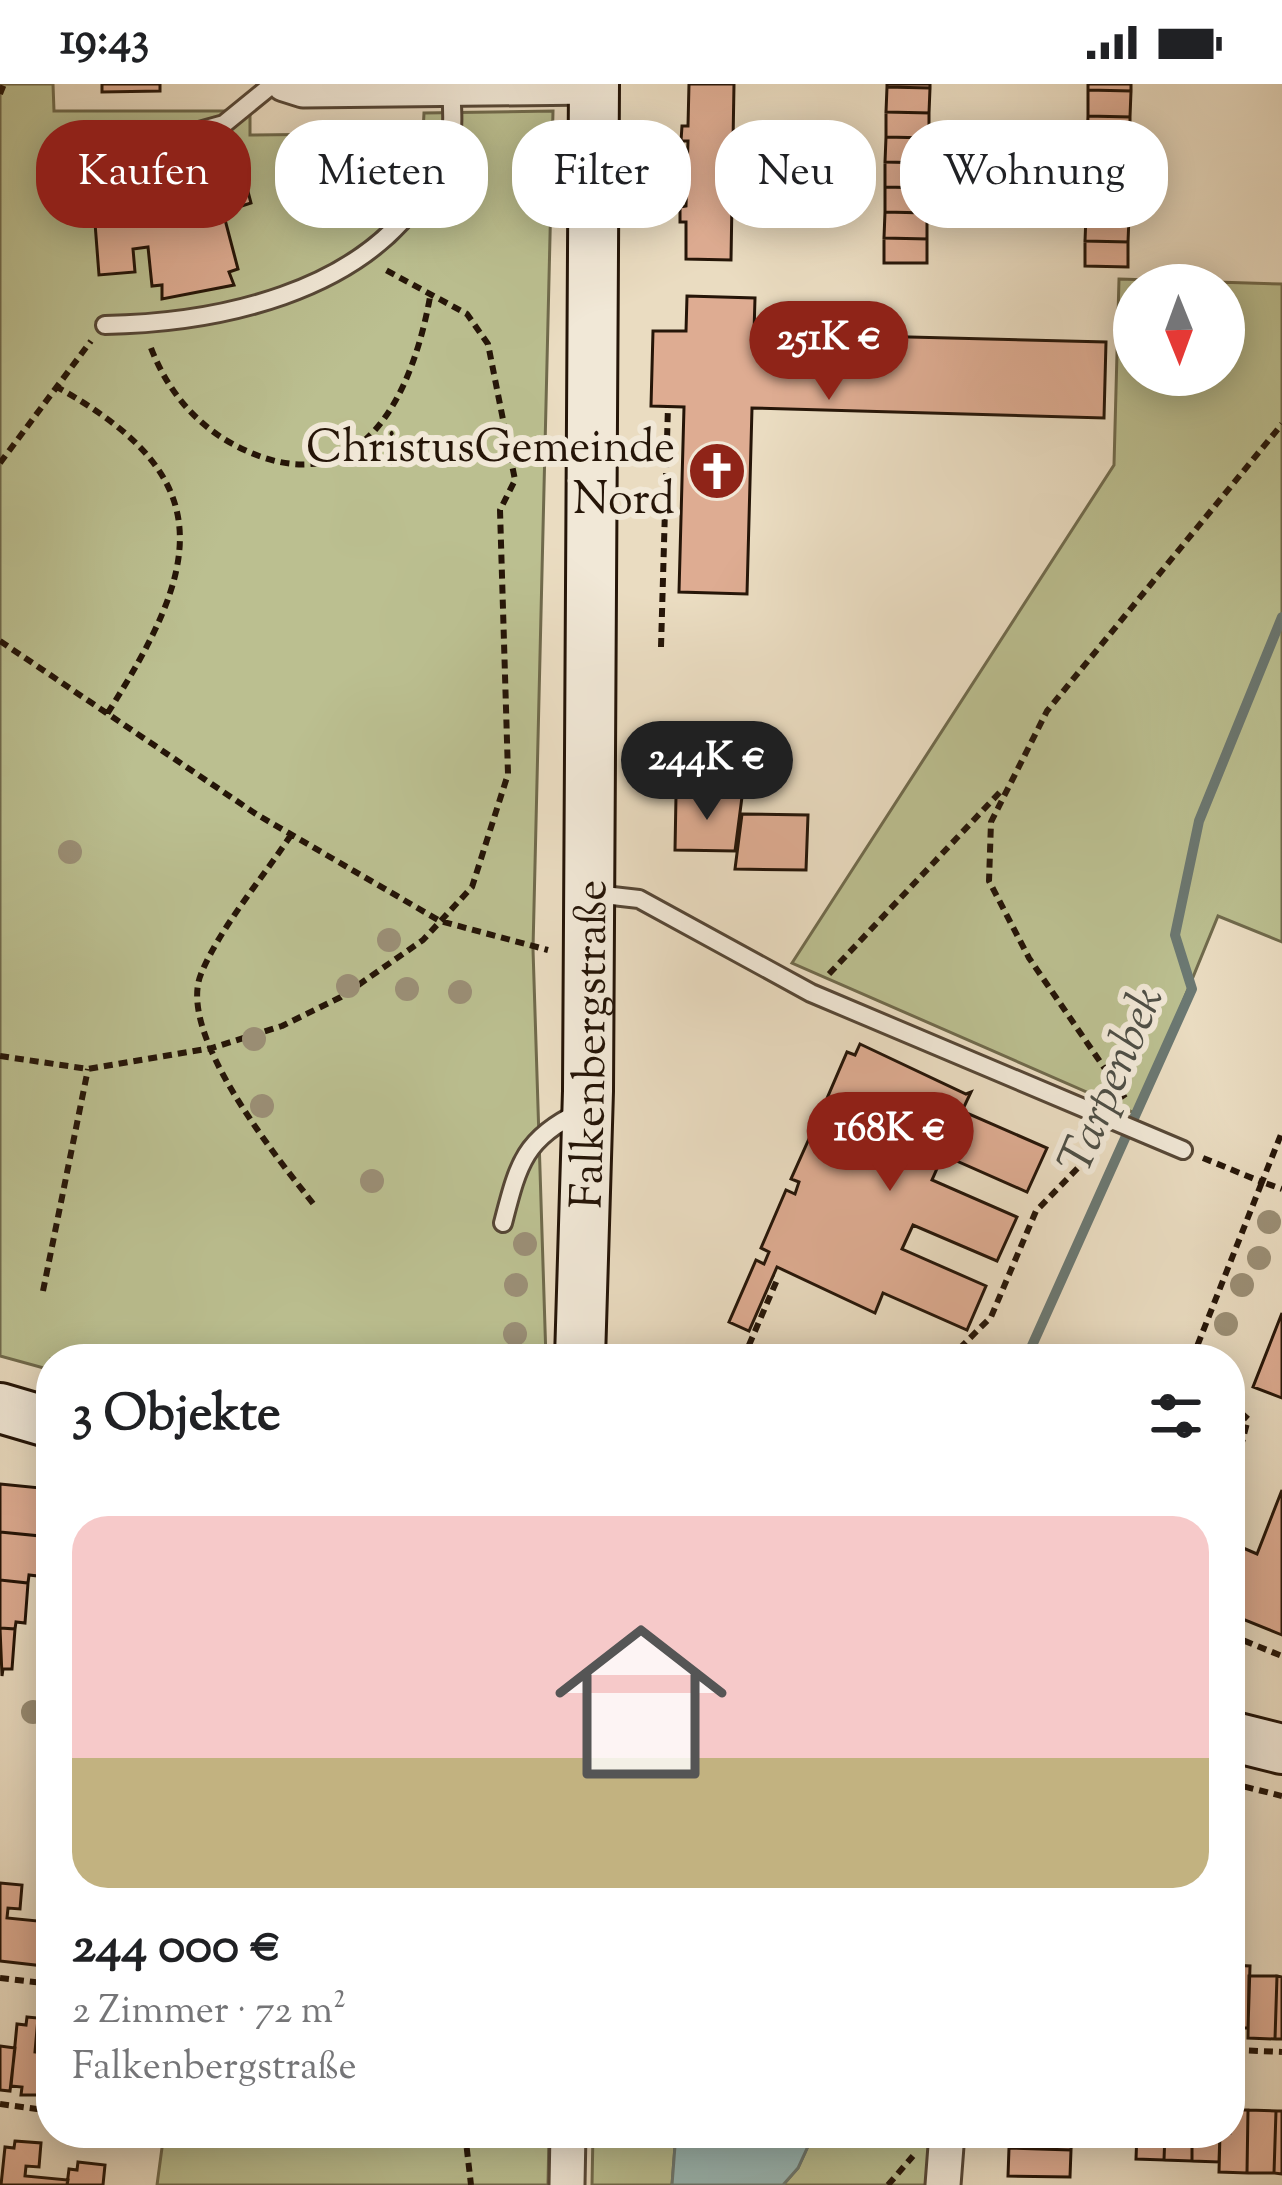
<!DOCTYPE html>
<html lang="de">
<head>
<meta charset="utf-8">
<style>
  body { margin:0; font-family:"Sorts Mill Goudy",serif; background:#f6f6f6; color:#202124; height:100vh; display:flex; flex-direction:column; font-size:45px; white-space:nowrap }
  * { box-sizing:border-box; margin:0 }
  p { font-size:39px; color:#757577 }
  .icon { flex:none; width:66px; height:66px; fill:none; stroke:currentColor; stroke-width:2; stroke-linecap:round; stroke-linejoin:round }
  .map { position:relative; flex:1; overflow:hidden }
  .drawer { position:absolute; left:36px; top:1260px; width:1209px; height:804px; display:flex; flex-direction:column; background:#fff; border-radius:48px; box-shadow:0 6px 30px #0003 }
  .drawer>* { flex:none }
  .top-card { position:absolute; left:36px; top:36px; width:1212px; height:108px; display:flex; gap:24px }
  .needle { width:78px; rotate:179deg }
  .fabs { position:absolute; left:1113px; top:180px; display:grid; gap:24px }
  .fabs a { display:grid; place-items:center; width:132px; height:132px; border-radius:50%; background:#fff; box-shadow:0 6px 30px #0003; font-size:60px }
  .price { position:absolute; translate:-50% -102px; padding:0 27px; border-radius:42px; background:#8f2418; color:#fff; font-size:39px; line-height:78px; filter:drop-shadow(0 3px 6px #0008) }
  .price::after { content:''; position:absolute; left:50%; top:72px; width:36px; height:27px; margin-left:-18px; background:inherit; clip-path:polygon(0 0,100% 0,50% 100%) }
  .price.selected { background:#222; color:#fff }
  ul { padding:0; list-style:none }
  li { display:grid; align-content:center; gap:24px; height:636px; padding:0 36px }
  li span { display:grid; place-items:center; height:372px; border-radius:36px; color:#555 }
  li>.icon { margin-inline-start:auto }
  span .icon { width:216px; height:216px; fill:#fffc; stroke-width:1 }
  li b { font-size:51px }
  h2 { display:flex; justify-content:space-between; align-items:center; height:144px; padding:0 36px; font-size:51px }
  .pill { padding:0 42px; border-radius:48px; background:#fff; box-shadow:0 6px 30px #0003; font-size:42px; line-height:108px }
  .pill.selected { background:#8f2418; color:#fff }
  .status { display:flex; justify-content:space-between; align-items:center; height:84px; padding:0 60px; background:#fff; direction:ltr }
  .status svg { height:33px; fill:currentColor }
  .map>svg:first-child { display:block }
  .green { fill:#bbbf90; stroke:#706a4c; stroke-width:3; fill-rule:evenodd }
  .water { fill:#99bab9; stroke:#6b7872; stroke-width:3 }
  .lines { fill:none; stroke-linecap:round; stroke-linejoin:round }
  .stream { stroke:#6b7872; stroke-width:10 }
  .building { fill:#deac92; stroke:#251508; stroke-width:3 }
  .lane-casing { stroke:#564736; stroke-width:22 }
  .street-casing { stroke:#564736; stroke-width:39 }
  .secondary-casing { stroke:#251508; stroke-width:54 }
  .path { stroke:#251508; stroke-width:6; stroke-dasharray:9 6; stroke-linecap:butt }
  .lane { stroke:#f1e8d7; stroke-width:16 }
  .street { stroke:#f1e8d7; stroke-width:33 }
  .secondary { stroke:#f1e8d7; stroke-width:48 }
  .tree { fill:#9b8f76 }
  .labels { text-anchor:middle; stroke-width:12; stroke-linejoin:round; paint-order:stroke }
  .poi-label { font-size:45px; fill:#251508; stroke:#f1e8d7; text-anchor:end }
  .street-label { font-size:45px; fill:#251508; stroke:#f1e8d7 }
  .water-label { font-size:48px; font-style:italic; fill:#4e4f46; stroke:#f1e8d7 }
</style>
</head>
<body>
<div class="status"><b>19:43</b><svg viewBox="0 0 49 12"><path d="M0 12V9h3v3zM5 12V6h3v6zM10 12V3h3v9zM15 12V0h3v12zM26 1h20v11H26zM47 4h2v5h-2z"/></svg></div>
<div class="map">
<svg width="1282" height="2101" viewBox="0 0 1282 2101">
  <rect width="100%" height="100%" fill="#eadcc1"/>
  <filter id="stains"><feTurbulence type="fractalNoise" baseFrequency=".00167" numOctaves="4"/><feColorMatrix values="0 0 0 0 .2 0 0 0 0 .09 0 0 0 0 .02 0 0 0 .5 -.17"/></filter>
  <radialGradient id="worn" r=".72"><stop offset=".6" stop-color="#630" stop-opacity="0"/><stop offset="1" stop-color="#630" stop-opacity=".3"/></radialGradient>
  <path class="green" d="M0,0h53l1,27h196v24l173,-2 1,-20 129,-2 -20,838 13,410h-495v11l-51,-14z
    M1119,195l163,5v658l-64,-26 -81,198 -345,-151 322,-498zM1134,201h90v90h-90z
    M164,2049h385l-1,52h-391z
    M593,2049h83l-4,52h-80z
    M814,2049h117l-4,52h-144l15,-17z"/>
  <path class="water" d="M676,2049h138l-16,35 -15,17h-111z"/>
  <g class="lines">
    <path class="stream" d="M1026,1275l166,-370 -17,-54 24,-114 83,-204"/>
  </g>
  <path class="building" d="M102,0h58v7l-58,1z
    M689,0h45l-3,176 -45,-1v-37h-6v-15l6,-1 2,-65h-7l1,-15h6z
    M887,0h43v4l-43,-1z
    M1088,0h43v7l-43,-1z
    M887,3l43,1 -1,25 -43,-1z
    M1088,6l43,1 -1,26 -42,-1z
    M886,28l43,1v25l-43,-1z
    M1088,32l42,1v24h-43z
    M886,53l43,1 -1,25 -43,-1z
    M1087,57h43v25h-43z
    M885,78l43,1v25l-43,-1z
    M1087,82h43l-1,25h-43z
    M246,100l5,19 -28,9 15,57 -9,3 5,13 -72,14v-14l-10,1 -4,-39 -15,2 2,23 -36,3 -5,-65 64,-6z
    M885,103l43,1 -1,25 -42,-1z
    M1086,107h43v26l-43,-1z
    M885,128l42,1v26l-43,-1z
    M1086,132l43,1 -1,25 -43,-1z
    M884,154l43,1v24h-43z
    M1085,157l43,1v25l-43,-1z
    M687,212l68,2 -1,35 352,9 -2,76 -352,-10 -5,186 -68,-2 5,-185 -33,-1 2,-75h33z
    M676,712l66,1 -7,54 -60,-1z
    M742,730l66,1 -2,55 -71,-1z
    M860,960l106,50 5,-2 -9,19 85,37 -20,44 -84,-37 -11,25 85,37 -20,44 -84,-36 -11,24 84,37 -19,44 -84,-37 -8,20 -98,-46 -28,64 -20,-9 27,-62 8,4 5,-12 -8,-4 25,-58 9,4 4,-12 -8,-3 26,-58 8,4 5,-12 -8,-3 25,-58 8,3z
    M1282,1229v85l-29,-11z
    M0,1400l51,5v40l-9,-1 -1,8 -41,-4z
    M1282,1406v145l-52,-21 4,-70 23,10z
    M0,1448l41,4 -3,40 -9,-1 -1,8 -28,-3z
    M0,1496l28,3 -3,40 -9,-1 -1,7 -15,-1z
    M0,1544l15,1 -3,40h-9l-1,7z
    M0,1799l22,2 -2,24 -12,-1 -1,10 41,4 -4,44 -44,-5z
    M1230,1881l20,1 -2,62h-18z
    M1249,1892h28l-2,63 -27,-1z
    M1277,1892l5,1v62h-7z
    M27,1933l11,1 -3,34 16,2v41h-30l1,-8 -11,-1 6,-62 9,1z
    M0,1962l15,2 -5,43 -10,-1z
    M1230,2026h18l-1,63 -28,-1 1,-39h10z
    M1248,2026l28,1 -2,62h-27z
    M1276,2027h6v63l-8,-1z
    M1009,2049h63l-1,17 -62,-2z
    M1137,2049h28l-1,27 -28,-1z
    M1165,2049h27v28l-28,-1z
    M1192,2049h28l-1,29 -27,-1z
    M15,2057l26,2 -2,24 -13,-1 -1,10 43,4 -1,5h-66l4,-38 9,1z
    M1009,2064l62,2 -1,27 -62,-1z
    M78,2078l27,3 -2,20h-36l2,-16 8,1z"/>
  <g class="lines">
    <defs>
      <path id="lane" d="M87,78l137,-38 49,-40
        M105,241c113,-2 255,-32 319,-133 9,-15 21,-31 26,-49 4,-17 2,-37 1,-55
        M595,810l44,5 172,94 372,157
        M503,1139c15,-58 21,-85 77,-111"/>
      <path id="street" d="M284,0l19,6 291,-3
        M567,2101l1,-52
        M943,2101l4,-52"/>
      <g id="secondary">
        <path id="s1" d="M580,1275l8,-268 6,-1007"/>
        <path d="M0,1324l51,15"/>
        <path d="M1230,1652l52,13"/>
      </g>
    </defs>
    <use href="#lane" class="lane-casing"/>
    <use href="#street" class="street-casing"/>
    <use href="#secondary" class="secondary-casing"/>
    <path class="path" d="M0,10l4,-10
      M151,264c18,47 51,84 98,104 115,50 164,-61 181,-155
      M55,302c170,93 145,182 52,328
      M0,379l91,-122
      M0,557l256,173 184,107 108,29
      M661,563l7,-241
      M291,751c-27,41 -72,94 -90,139 -25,61 78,186 114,232
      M829,890l172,-183
      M0,972l88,13 124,-21 70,-22 59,-29 82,-57 49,-53 36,-113 -8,-264 15,-30 -27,-136 -21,-30 -85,-46
      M1125,1014l-96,-140 -40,-77 2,-59 56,-111 235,-287
      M1203,1074l59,24 20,-50
      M43,1207l45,-222
      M743,1275l34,-79 -5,-3
      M949,1275l42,-42 45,-106 67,-69
      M1192,1275l70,-177 20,7
      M1230,1319l18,16 -18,70
      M1230,1551l52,21
      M1230,1699l52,13
      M51,1729l-4,24 4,1
      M0,1894l51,6
      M1230,1956h9l-1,10 44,2
      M0,2020l51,7
      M465,2049l6,52
      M888,2101l25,-29"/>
    <use href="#lane" class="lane"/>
    <use href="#street" class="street"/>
    <use href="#secondary" class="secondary"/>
  </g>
  <g class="tree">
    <circle cx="70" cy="768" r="12"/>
    <circle cx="389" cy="856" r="12"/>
    <circle cx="348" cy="902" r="12"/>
    <circle cx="407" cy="905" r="12"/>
    <circle cx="460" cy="908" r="12"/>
    <circle cx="254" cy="955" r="12"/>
    <circle cx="262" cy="1022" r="12"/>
    <circle cx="372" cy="1097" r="12"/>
    <circle cx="1269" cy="1138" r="12"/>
    <circle cx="525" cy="1160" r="12"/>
    <circle cx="1259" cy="1174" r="12"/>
    <circle cx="516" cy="1201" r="12"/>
    <circle cx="1242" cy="1201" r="12"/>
    <circle cx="1226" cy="1240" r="12"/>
    <circle cx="515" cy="1250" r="12"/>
    <circle cx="33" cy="1628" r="12"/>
  </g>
  <defs>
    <symbol id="church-disc" viewBox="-11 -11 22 22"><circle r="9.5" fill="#8f2418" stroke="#f1e8d7"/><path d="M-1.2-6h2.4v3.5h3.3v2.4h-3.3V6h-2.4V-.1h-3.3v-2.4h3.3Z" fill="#fff"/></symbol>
  </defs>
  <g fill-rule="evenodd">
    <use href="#church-disc" x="684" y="354" width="66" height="66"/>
  </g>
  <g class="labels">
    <g class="poi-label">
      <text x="675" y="377">ChristusGemeinde<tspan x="675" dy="52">Nord</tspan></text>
    </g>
    <g class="street-label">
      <text dy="16" stroke="none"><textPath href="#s1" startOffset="315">Falkenbergstraße</textPath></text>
    </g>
    <g class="water-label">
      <text transform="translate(1109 995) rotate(-67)" y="17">Tarpenbek</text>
    </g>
  </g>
  <rect width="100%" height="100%" filter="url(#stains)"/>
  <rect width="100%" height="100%" fill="url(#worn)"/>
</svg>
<div class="fabs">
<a><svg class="needle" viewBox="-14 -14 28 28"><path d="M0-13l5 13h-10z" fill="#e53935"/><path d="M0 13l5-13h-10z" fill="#757577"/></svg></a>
</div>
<b class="price" style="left:829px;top:319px">251K €</b>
<b class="price selected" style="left:707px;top:739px">244K €</b>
<b class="price" style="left:890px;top:1110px">168K €</b>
<div class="top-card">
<a class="pill selected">Kaufen</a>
<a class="pill">Mieten</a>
<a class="pill">Filter</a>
<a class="pill">Neu</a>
<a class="pill">Wohnung</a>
</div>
<section class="drawer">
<h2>3 Objekte<svg class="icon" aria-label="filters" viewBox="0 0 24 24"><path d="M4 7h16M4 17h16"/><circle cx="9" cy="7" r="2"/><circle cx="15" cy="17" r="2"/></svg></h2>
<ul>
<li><span style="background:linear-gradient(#f6c9c9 65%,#c2b280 0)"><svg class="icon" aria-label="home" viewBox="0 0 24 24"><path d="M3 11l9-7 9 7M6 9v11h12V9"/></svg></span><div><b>244 000 €</b><p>2 Zimmer · 72 m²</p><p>Falkenbergstraße</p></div></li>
</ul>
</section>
</div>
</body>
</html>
